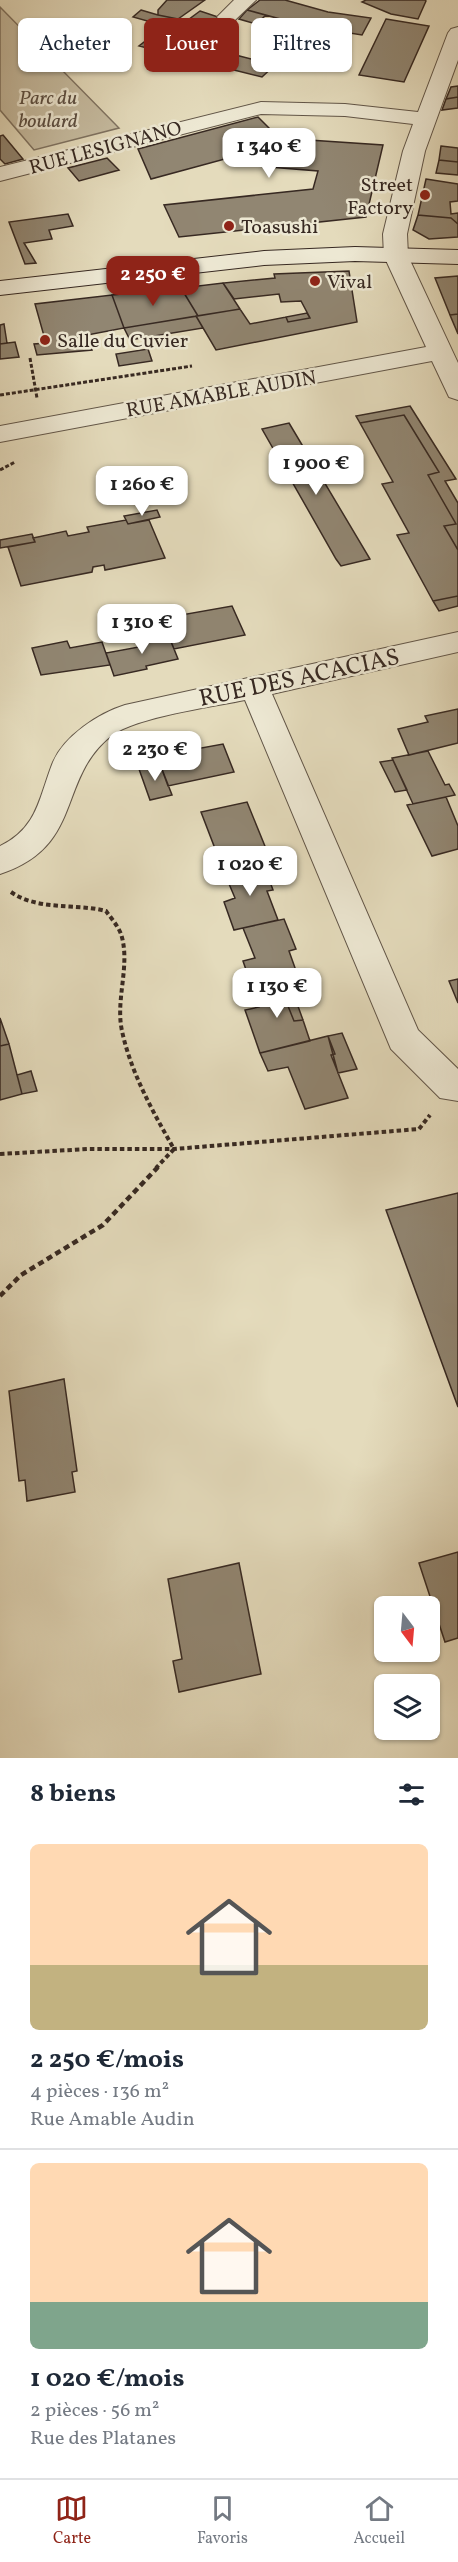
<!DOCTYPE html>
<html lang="fr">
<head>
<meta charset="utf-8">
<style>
  body { margin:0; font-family:Vollkorn,serif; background:#f6f6f7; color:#1f2937; height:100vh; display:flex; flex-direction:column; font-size:22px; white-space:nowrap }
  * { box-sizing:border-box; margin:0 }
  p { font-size:20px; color:#747a83 }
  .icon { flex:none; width:33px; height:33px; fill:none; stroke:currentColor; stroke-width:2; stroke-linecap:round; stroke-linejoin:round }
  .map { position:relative; height:1758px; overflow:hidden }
  .drawer { display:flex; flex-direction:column; background:#fff; flex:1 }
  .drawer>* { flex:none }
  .guide { position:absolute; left:18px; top:18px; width:423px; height:54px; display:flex; gap:12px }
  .needle { width:39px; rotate:164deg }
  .tools { position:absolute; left:374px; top:1596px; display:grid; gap:12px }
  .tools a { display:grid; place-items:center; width:66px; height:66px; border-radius:9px; background:#fff; box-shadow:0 2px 4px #0004; font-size:30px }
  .price { position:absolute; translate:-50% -51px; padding:0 14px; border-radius:12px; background:#fff; color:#222; font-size:20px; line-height:39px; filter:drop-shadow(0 2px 3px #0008) }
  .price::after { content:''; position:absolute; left:50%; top:36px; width:18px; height:14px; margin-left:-9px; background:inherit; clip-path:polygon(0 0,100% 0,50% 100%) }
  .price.on { background:#8f2418; color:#fff }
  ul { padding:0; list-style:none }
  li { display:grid; align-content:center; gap:12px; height:318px; padding:0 30px }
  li+li { border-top:2px solid #e0e1e3 }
  li span { display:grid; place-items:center; height:186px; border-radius:9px; color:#555 }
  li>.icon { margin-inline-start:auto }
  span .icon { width:108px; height:108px; fill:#fffc; stroke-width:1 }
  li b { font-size:26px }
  h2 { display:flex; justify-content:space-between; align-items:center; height:72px; padding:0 30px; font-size:26px }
  .tag { padding:0 21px; border-radius:9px; background:#fff; box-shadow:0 2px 4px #0004; font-size:21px; line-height:54px }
  .tag.on { background:#8f2418; color:#fff }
  .tabs { display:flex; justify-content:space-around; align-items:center; height:84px; border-top:2px solid #e0e1e3; background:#fff; font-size:16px; color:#747a83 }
  .tabs a { display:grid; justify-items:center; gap:3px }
  .tabs .on { color:#8f2418 }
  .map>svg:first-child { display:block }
  .green { fill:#c7bda2; stroke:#7f7362; stroke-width:1.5 }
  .building { fill:#918672; stroke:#372922; stroke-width:1.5 }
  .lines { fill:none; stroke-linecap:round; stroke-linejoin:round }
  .street-casing { stroke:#625648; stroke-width:2 }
  .secondary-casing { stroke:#372922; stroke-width:2 }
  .path-far2 { stroke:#372922; stroke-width:3; stroke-dasharray:4 2; stroke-linecap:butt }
  .path-far1 { stroke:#372922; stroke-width:4; stroke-dasharray:4.5 3; stroke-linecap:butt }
  .path { stroke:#372922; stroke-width:4.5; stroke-dasharray:6 4; stroke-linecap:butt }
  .street { fill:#ede8d3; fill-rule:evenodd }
  .secondary { fill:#ede8d3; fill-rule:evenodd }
  .poi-dot { fill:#8f2418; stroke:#ede8d3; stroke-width:2 }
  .labels { text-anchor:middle; stroke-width:5; stroke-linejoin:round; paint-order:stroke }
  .far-park-label { font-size:20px; font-style:italic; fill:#5b4e42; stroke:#ede8d3 }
  .far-street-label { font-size:20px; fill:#372922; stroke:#ede8d3 }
  .far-poi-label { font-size:20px; fill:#372922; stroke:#ede8d3; text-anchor:start }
  .street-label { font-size:24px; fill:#372922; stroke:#ede8d3 }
</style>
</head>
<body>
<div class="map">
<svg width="458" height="1758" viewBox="0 0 458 1758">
  <rect width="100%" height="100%" fill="#e4dbbc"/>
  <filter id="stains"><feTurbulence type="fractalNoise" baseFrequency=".00333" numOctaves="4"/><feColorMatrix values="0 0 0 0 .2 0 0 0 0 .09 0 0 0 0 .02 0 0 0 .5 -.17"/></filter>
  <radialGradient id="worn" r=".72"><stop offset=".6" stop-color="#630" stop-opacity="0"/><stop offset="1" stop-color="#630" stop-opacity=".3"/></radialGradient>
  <path class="green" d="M0,7l119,121 -85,22 -34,-40z"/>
  <path class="building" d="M205,0l-27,19 -20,-4v-5l9,-10z
    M260,0h25l43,12 43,6 -9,17 -56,-9 -59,-16z
    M366,0h59l1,1 -8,18 -27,-5 -29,-12z
    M141,10l17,5 20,4 -13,7 -32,-9z
    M247,10l19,5 -10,9 -17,-5z
    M200,11l18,6 -10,8 -20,-5z
    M386,19l43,7 -25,56 -45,-7z
    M170,22l33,8 -16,15 35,9 -12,10 -71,-18z
    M316,48l12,2 -7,8 -12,-3z
    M224,52l51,13 -13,12 -52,-13z
    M458,86v11l-12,2 5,-12z
    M458,97v11l-16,2 4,-11z
    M258,117l21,21 104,7 -17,72 -187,20 -15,-32 149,-16 5,-18 -49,-4 -15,-16 -103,28 -13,-30z
    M3,135l20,24 -18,5 -5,-5v-23z
    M441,146l17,2v14l-19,-2z
    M107,158l12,12 -40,11 -11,-13z
    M439,160l19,2v13l-22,-2z
    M426,179l32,5v17l-8,1 1,12 7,-1v11l-7,-6 -33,-3z
    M68,214l5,12 -24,4 3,9 -28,4 12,20 -11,1 -16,-42z
    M418,215l33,3 7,6v13l-29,2 -16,-9z
    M349,271l8,51 -141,28 -20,-34 44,-7 10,15 36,-7 2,5 22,-4 -9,-17 -20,1 -2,-8 -45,5 -11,-16 52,-5 -1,-4z
    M458,276v38l-8,1 -15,-37z
    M223,283l17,26 -42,7 -17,-28z
    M181,288l17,28 -74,12 -12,-33z
    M112,295l12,33 -37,7 5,15 -55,5 -3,-11 12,-1 -11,-39z
    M307,313l3,5 -22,4 -2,-5z
    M458,314v20l-8,-19z
    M196,316l7,12 -73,12 -6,-12z
    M4,324l3,19 -7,1v-19z
    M15,342l4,15 -19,2v-15z
    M148,349l4,12 -33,5 -3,-12z
    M410,406l46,73 -11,2 13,22v47l-14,-24 12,-2 -28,-49 11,-3 -35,-57 -44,8 -4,-7z
    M404,415l35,57 -11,3 28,49 -12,2 14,24v46l-25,5 -36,-66 12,-2 -27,-49 11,-2 -33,-59z
    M289,423l81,136 -29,7 -5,-7 -74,-130z
    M157,510l3,7 -32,7 -4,-8z
    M126,520l2,4 21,-4 16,38 -60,12 -1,-5 -11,2 -1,5 -71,14 -13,-39 27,-5 -2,-4 33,-7 2,5 21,-4 -2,-5z
    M32,534l3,8 -35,6v-8z
    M458,596v10l-19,5 -6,-10z
    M232,606l13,29 -71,14 -11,-26 19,-4 -1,-4z
    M168,634l10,25 -32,7 1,3 -33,7 -8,-23 33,-6 -2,-8z
    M67,641l3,7 32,-6 8,23 -69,10 -9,-27z
    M458,709v34l-49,12 -11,-26 30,-7 -3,-6z
    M223,744l11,28 -66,14 -11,-30z
    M428,751l17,34 4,-1 6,11 -42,9 -21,-46z
    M393,760l14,30 -12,2 -15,-30z
    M160,764l12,31 -22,5 -11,-31z
    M446,797l12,29v23l-26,7 -25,-51z
    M247,802l24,59 -47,11 -23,-60z
    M263,863l10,27 -6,1 11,29 -44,10 -10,-28 11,-4 -11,-26z
    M284,919l12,30 -7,2 11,31 -46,11 -11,-32 12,-3 -12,-30z
    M458,979v24l-9,-22z
    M300,982l6,14 -20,5 8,20 9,-1 7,21 -50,12 -15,-43 14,-3 -5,-14z
    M295,998l8,22 -9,1 -8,-20z
    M0,1018l9,26 -9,2z
    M342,1033l15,36 -19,4 -10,-37z
    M328,1036l7,18 -4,1 17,43 -43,11 -17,-42 -20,4 -8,-18z
    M9,1044l13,50 -22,6v-54z
    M31,1071l6,20 -15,3 -5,-19z
    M458,1193v214l-72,-197z
    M64,1379l13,92 -5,1 3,20 -48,9 -2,-21 -6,1 -10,-90z
    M458,1552v86l-13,4 -26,-79z
    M239,1563l22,111 -82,18 -6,-31 9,-2 -14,-80z"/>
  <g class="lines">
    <defs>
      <path id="street" d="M234,0h22l-22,21h-14l-3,-4z
        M458,27v33l-33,91 -18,83 1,22 50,107v37l-9,-3 -17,-36 -432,81v-16l426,-79 -42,-91 -1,-22 20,-83 10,-27 -68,-8 -84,-2 -261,67v-14l261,-65 84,2 73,8 30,-79 3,-4z
        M458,632v20l-186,42 146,336 40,39v32l-18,-3 -49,-49 -146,-349c-33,7 -109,17 -134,36 -55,44 -26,110 -111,138v-28c38,-18 39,-49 53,-84 11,-26 46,-49 72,-57z"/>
      <path id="secondary" d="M355,247l103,3v14l-103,-3 -91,4 -264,30v-14l264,-30z"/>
    </defs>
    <use href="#street" class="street-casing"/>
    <use href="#secondary" class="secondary-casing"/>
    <path class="path-far2" d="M30,358l7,40
      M0,395l192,-29
      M0,470l15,-8"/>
    <path class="path-far1" d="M11,892c27,19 64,11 95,19 5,7 12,15 15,23 10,31 -6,65 1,97 9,42 31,81 52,118l-18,19
      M0,1154l88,-5h86l245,-20 11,-14"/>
    <path class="path" d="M0,1296l21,-21 82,-50 55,-58"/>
    <use href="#street" class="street"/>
    <use href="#secondary" class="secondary"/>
  </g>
  <g class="poi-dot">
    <circle cx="425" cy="195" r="6"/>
    <circle cx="229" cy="226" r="6"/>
    <circle cx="315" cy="281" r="6"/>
    <circle cx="45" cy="340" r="6"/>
  </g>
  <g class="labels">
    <g class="far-park-label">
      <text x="48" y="104">Parc du<tspan x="48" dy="23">boulard</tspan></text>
    </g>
    <g class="far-street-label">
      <text transform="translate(105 147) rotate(-15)" y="7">RUE LESIGNANO</text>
      <text transform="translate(221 393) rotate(-10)" y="7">RUE AMABLE AUDIN</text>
    </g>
    <g class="far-poi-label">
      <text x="413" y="191" text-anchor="end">Street<tspan x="413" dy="23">Factory</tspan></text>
      <text x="241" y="233">Toasushi</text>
      <text x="327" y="288">Vival</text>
      <text x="57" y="347">Salle du Cuvier</text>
    </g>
    <g class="street-label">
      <text transform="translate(299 677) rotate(-12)" y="8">RUE DES ACACIAS</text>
    </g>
  </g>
  <rect width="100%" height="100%" filter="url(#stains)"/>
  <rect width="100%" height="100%" fill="url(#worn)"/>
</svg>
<div class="tools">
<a><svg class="needle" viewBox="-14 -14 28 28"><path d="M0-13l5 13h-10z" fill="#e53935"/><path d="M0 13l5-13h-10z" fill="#747a83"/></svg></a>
<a><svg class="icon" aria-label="layers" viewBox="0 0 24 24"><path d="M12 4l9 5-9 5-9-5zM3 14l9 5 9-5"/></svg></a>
</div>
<b class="price" style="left:269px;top:179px">1 340 €</b>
<b class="price on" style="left:153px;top:307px">2 250 €</b>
<b class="price" style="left:316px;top:496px">1 900 €</b>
<b class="price" style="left:142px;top:517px">1 260 €</b>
<b class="price" style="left:142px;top:655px">1 310 €</b>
<b class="price" style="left:155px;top:782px">2 230 €</b>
<b class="price" style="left:250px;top:897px">1 020 €</b>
<b class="price" style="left:277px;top:1019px">1 130 €</b>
<div class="guide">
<a class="tag">Acheter</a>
<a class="tag on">Louer</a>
<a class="tag">Filtres</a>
</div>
</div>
<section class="drawer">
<h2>8 biens<svg class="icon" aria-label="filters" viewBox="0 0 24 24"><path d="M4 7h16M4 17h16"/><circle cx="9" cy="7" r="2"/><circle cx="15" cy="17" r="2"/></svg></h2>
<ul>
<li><span style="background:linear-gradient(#ffd9b3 65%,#c2b280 0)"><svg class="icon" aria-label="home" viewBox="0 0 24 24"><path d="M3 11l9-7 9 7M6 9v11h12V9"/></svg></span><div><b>2 250 €/mois</b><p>4 pièces · 136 m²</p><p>Rue Amable Audin</p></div></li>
<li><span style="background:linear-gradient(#ffd9b3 75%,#7fa58c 0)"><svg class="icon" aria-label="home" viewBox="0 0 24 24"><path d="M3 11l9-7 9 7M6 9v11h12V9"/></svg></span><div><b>1 020 €/mois</b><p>2 pièces · 56 m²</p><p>Rue des Platanes</p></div></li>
</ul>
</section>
<nav class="tabs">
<a class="on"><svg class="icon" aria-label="map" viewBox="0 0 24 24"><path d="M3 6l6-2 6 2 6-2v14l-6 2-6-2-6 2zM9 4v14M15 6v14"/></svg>Carte</a>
<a><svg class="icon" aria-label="saved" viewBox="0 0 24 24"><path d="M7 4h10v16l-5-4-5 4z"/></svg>Favoris</a>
<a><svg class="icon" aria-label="home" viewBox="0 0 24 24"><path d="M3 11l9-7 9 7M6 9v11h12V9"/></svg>Accueil</a>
</nav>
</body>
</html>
